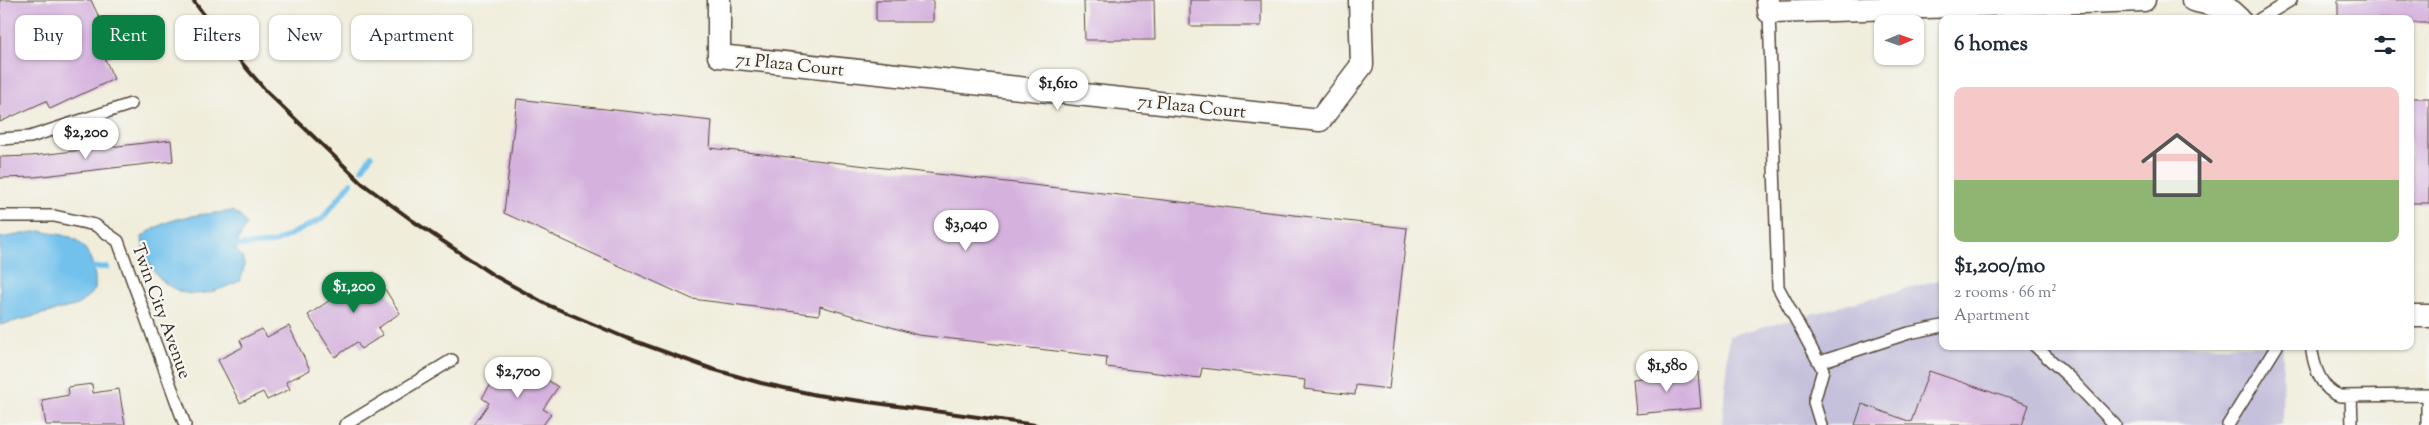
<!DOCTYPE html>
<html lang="en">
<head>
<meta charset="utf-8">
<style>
  body { margin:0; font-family:"Sorts Mill Goudy",serif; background:#f6f6f7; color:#1f2937; height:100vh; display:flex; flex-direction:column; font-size:19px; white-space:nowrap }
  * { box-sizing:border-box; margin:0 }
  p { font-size:16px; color:#747a83 }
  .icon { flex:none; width:28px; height:28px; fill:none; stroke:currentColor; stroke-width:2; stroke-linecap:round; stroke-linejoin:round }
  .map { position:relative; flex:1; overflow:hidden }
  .details { position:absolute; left:1939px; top:15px; width:475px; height:335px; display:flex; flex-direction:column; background:#fff; border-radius:10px; box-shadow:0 1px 4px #0004 }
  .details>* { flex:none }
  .hud { position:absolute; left:15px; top:15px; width:475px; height:45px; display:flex; gap:10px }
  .needle { width:32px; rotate:88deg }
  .controls { position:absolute; left:1874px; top:15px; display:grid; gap:10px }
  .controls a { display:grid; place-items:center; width:50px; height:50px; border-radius:10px; background:#fff; box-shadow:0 1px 4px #0004; font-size:25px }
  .price { position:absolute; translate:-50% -42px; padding:0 11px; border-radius:18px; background:#fff; color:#222; font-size:16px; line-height:32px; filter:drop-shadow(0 1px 2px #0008) }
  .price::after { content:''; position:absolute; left:50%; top:30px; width:15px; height:11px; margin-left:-8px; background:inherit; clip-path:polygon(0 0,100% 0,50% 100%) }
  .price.on { background:#0b8043; color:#fff }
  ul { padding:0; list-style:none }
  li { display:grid; align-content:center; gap:10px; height:265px; padding:0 15px }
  li span { display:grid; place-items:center; height:155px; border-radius:10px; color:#555 }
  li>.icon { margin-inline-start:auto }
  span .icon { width:90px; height:90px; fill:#fffc; stroke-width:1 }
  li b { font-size:21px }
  h2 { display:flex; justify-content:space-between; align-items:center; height:60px; padding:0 15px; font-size:21px }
  .chip { padding:0 18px; border-radius:10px; background:#fff; box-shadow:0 1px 4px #0004; font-size:18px; line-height:45px }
  .chip.on { background:#0b8043; color:#fff }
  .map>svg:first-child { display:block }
  .industrial { fill:#c5c0db }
  .water { fill:#71c1ec; stroke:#567685 }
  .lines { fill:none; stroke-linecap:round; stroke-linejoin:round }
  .stream { stroke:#71c1ec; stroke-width:5.5 }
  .building { fill:#d5b2de }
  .lane-casing { stroke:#56473a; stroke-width:14 }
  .street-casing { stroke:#56473a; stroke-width:25 }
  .lane { stroke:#fff; stroke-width:11 }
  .street { stroke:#fff; stroke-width:22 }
  .rail { stroke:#3b2a1e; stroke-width:4 }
  .labels { text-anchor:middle; stroke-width:4.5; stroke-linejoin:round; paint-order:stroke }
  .street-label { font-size:18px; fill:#3b2a1e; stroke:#f6f6f2 }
</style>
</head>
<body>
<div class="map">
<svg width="2429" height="425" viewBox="0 0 2429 425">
  <rect width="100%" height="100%" fill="#f6f6f2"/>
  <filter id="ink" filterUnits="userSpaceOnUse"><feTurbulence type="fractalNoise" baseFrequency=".02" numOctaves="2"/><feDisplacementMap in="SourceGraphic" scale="10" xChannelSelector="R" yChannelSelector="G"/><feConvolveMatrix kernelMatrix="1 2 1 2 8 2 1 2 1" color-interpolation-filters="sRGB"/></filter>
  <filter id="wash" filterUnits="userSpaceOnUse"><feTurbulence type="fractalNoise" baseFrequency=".0096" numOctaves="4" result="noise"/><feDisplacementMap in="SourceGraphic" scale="20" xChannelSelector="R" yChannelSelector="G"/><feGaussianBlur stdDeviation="1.12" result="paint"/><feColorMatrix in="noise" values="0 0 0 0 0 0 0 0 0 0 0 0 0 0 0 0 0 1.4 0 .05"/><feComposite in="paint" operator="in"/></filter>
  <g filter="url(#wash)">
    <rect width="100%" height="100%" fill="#f0eddb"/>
    <path class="industrial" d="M1942,279v67h341l-1,79h-560l7,-89z"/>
    <path class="water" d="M233,211l10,8 3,6 -8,16 -2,9c11,10 9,18 4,31 -15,6 -29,13 -45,13 -30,0 -52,-30 -53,-57 26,-22 58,-22 91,-26z
      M40,231c10,2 21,3 30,6 20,7 27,35 25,53l-17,15 -78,20v-87z"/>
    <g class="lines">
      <path class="stream" d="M362,169l9,-13
        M231,246l42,-3 49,-24 29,-36
        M87,268l20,-1"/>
    </g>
    <g id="blocks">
      <path class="building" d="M0,0h91l25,54 -11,5 9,20 -64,30 -4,-8 -46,21z
        M876,0h57v22h-57z
        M1084,0h70l1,40h-70z
        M1190,0h71v26h-71z
        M2338,0h91v23h-19v-4h-72z
        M2410,98h19v105h-19z
        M517,99l195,22 -2,27 697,80 -18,161 -33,-4 -1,10 -51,-6 1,-9 -103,-12 -2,10 -94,-11 1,-10 -189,-22 -98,-29 -1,9 -127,-16 -188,-86z
        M171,140l2,21 -139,16 -34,1v-21l31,-1z
        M374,272l26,41 -22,15 5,7 -22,14 -4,-7 -22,15 -27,-42 22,-15 -5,-7 21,-13 5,7z
        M289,326l21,44 -24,12 4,7 -23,11 -4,-8 -23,11 -22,-43 25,-13 -3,-7 22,-11 5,8z
        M518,360l40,27 -15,22 8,5 -8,11h-69l15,-22 -7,-5 14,-21 7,5z
        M1929,371l100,34 -7,20h-167l7,-21 49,18z
        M1698,372l3,36 -65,6 -3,-35z
        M92,384l1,9 26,-4 6,36h-79l-4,-25 27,-5 -1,-8z"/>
    </g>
  </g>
  <g filter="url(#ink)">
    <use href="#blocks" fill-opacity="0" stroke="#56473a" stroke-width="1"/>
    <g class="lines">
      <defs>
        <path id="lane" d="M1769,12l9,275 45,83 -9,32 7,23
          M2260,19l31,-19
          M0,139l30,-2 101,-33
          M0,216h54l41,9 23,16 67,184
          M2035,346l36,33 44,46
          M2311,346c3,20 9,43 29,50l89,-1
          M1820,362l89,-29 33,-7
          M2351,396l1,29
          M2427,396v29
          M345,425l107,-65
          M2228,425l49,-79"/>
        <path id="street" d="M719,0v56l601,64 42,-55 -2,-65
          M1768,0l1,12 375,-12
          M2193,0l34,8 12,11
          M2410,316h19"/>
      </defs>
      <use href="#lane" class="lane-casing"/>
      <use href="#street" class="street-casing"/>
      <use href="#lane" class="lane"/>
      <use href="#street" class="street"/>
      <path class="rail" d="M193,0l30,41 44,51 96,92 50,37 80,54 55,30 78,33 86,31 49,14 56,12 219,30"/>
    </g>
  </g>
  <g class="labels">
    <g class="street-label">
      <text transform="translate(790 64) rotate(6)" y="6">71 Plaza Court</text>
      <text transform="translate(1192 106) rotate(6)" y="6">71 Plaza Court</text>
      <text transform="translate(162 311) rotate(70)" y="6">Twin City Avenue</text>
    </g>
  </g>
</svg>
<div class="controls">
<a><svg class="needle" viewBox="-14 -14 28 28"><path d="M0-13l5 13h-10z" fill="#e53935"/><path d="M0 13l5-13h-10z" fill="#747a83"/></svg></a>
</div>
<b class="price" style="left:1058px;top:111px">$1,610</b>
<b class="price" style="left:86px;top:160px">$2,200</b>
<b class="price" style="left:966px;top:252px">$3,040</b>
<b class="price on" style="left:354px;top:314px">$1,200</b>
<b class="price" style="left:1667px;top:393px">$1,580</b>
<b class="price" style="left:518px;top:399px">$2,700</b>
<div class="hud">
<a class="chip">Buy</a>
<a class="chip on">Rent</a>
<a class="chip">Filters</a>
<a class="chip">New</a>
<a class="chip">Apartment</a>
</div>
<section class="details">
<h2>6 homes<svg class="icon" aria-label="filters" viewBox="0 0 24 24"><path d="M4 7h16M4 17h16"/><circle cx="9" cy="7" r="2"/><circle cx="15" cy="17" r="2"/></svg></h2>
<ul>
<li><span style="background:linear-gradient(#f6c9c9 60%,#8fb573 0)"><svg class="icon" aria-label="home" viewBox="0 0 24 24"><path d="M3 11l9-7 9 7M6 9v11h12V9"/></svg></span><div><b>$1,200/mo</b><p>2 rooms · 66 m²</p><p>Apartment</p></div></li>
</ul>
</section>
</div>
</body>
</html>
